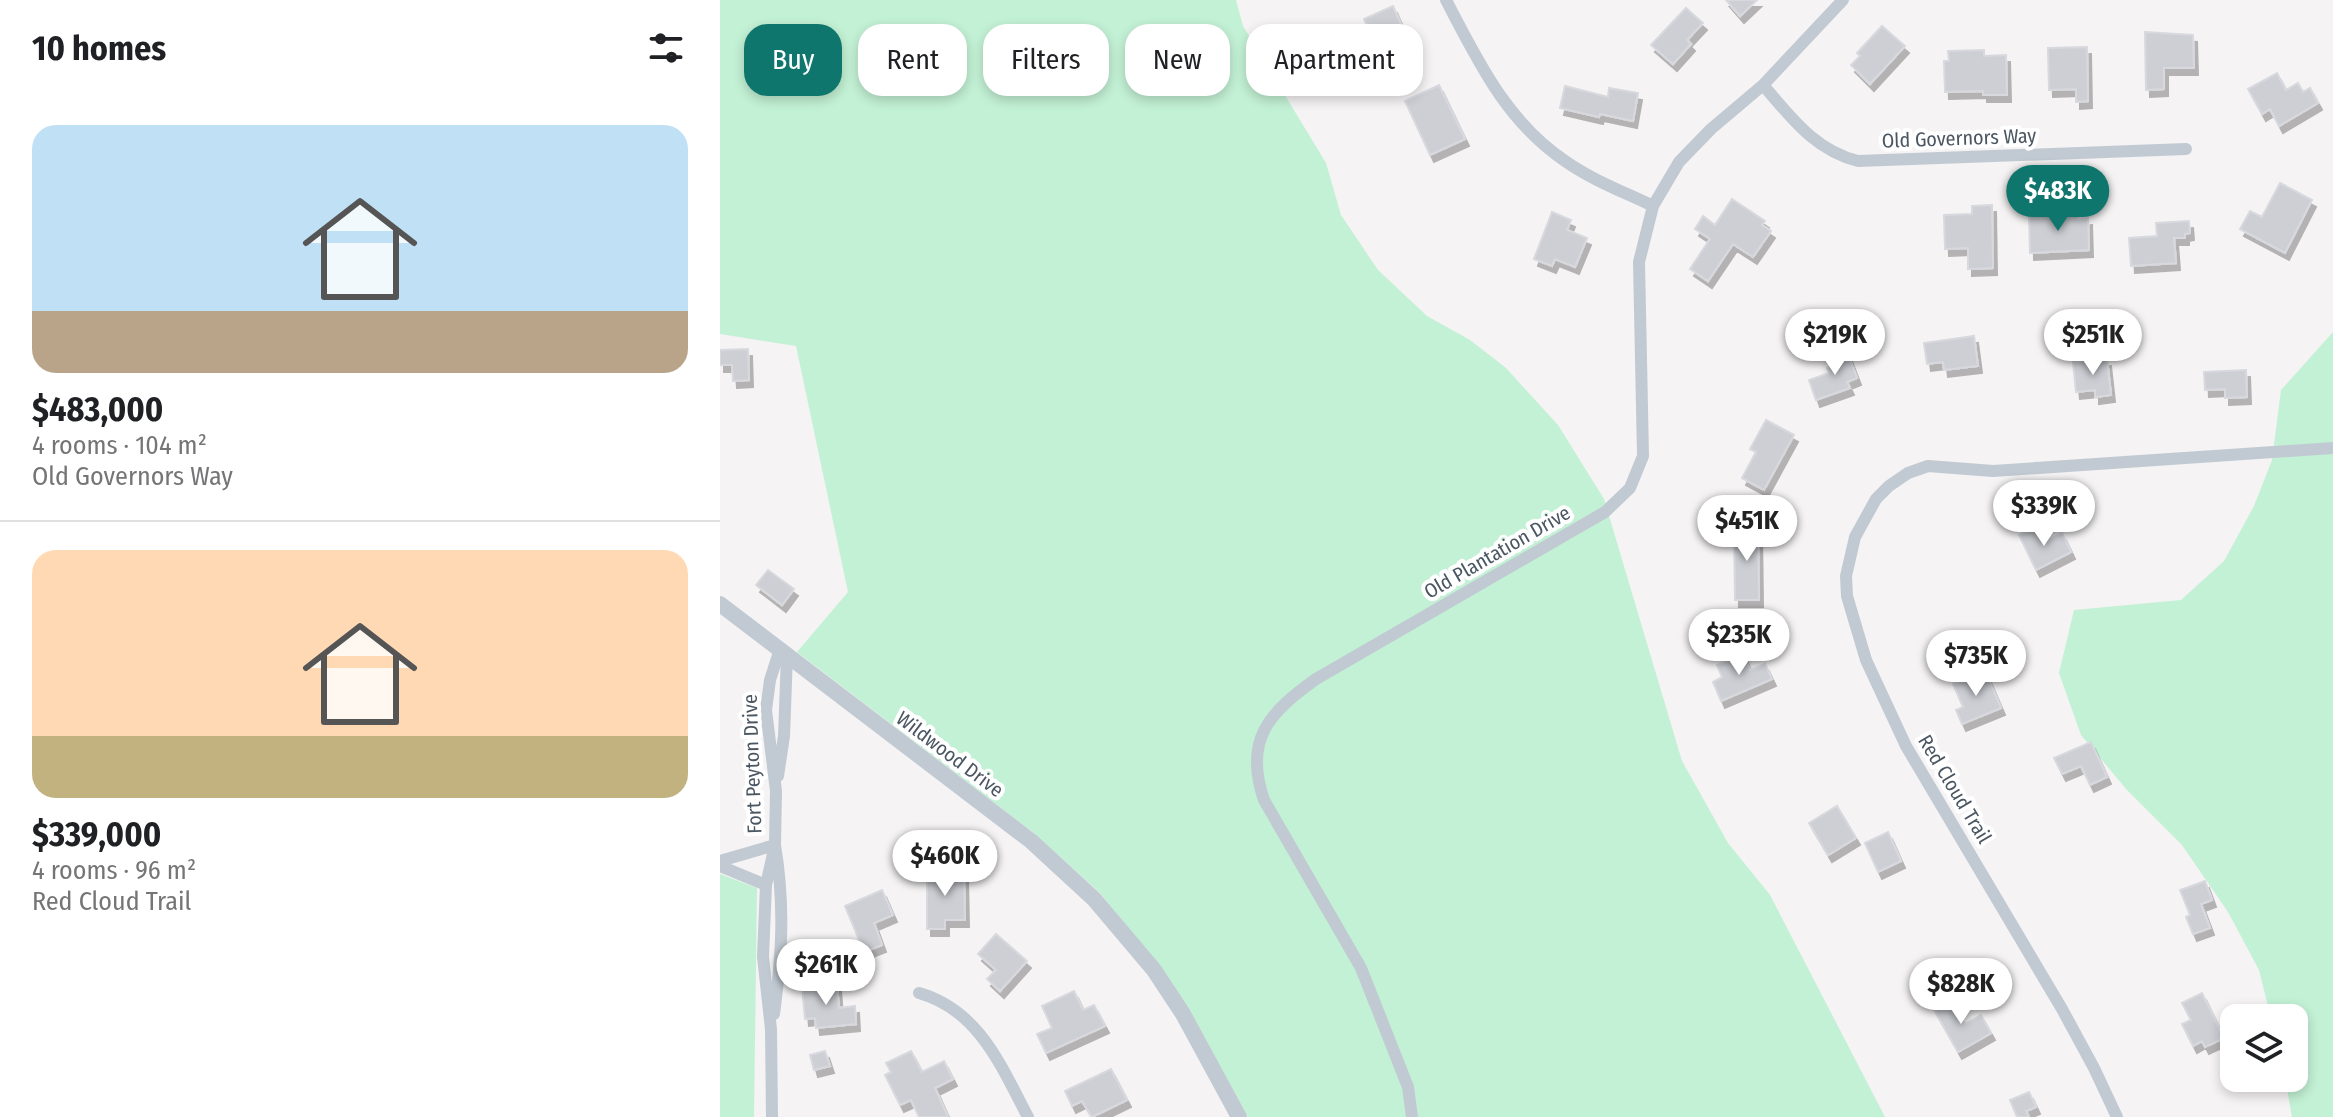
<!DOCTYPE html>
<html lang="en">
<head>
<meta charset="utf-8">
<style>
  body { margin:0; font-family:"Fira Sans Condensed",sans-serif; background:#f2f2f2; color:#202124; height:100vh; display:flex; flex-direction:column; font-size:30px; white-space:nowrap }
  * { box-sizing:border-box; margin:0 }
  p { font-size:26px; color:#757577 }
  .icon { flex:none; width:44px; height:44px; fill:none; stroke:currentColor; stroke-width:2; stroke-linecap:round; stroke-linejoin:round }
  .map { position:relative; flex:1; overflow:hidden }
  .panel { display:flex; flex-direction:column; background:#fff; width:720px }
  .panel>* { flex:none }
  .top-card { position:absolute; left:24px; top:24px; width:760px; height:72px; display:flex; gap:16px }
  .controls { position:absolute; left:1500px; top:1004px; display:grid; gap:16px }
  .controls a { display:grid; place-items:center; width:88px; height:88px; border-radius:16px; background:#fff; box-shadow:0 4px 12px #0003; font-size:40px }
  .price { position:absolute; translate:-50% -68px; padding:0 18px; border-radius:28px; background:#fff; color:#222; font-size:26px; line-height:52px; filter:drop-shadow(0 2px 4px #0008) }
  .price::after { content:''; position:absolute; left:50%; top:48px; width:24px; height:18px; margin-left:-12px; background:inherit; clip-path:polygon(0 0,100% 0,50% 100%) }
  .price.active { background:#0f766e; color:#fff }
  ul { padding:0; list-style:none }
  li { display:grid; align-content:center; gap:16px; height:424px; padding:0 32px }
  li+li { border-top:2px solid #e0e0e0 }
  li span { display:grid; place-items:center; height:248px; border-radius:24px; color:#555 }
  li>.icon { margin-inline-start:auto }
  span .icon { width:144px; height:144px; fill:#fffc; stroke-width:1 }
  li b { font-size:34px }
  h2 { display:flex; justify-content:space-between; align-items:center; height:96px; padding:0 32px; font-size:34px }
  .tag { padding:0 28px; border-radius:24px; background:#fff; box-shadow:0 4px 12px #0003; font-size:28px; line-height:72px }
  .tag.active { background:#0f766e; color:#fff }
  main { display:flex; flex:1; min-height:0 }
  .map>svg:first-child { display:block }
  .green { fill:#c3f1d5 }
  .building { fill:#cdcfd5; stroke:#d7d9de; stroke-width:2; filter:url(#shadow) }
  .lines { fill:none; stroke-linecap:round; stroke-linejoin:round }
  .minor { stroke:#c1cad2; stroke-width:12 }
  .tertiary { stroke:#c1cad2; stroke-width:16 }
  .labels { text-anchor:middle; stroke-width:8; stroke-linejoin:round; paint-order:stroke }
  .street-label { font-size:20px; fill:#4a5661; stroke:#fff }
</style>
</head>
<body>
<main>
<section class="panel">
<h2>10 homes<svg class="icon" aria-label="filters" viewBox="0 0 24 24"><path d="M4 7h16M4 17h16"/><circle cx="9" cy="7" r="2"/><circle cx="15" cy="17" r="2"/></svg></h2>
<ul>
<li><span style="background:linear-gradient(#bfe0f5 75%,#b9a48a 0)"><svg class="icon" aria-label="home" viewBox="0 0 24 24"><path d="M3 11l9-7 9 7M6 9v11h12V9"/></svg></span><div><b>$483,000</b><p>4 rooms · 104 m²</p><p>Old Governors Way</p></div></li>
<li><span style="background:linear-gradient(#ffd9b3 75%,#c2b280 0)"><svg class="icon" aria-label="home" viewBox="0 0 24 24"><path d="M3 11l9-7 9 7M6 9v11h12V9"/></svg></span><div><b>$339,000</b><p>4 rooms · 96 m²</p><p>Red Cloud Trail</p></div></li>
</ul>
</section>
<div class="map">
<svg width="1613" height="1117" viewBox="0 0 1613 1117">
  <defs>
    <filter id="shadow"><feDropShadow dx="4" dy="7" stdDeviation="0" flood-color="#0004"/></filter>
  </defs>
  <rect width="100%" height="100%" fill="#f5f3f3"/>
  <path class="green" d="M0,0h516l7,26 83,137 15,52 37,55 49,46 43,24 36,28 52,57 46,74 78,262 46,82 42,52 115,222h-637l-59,-108 -30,-44 -60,-73 -64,-58 -238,-182 51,-60 -52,-246 -76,-12z
    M1613,332v785h-41l-7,-39h9v-60h-23l-12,-48 -31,-58 -46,-67 -55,-55 -46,-55 -22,-62 15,-63 107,-10 43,-39 30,-55 18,-46 9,-70z
    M0,874l37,14 -3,229h-34z"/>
  <path class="building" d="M1006,0h31l-17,16z
    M673,6l14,32 -4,1 9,19 -28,12 -21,-40 5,-2 -4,-9z
    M966,8l17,15 -16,17 4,4 -18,20 -22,-19z
    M1162,26l23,20 -35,38 -19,-19 9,-9 -3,-3z
    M1425,32l48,3 1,33h-30v21l-18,1z
    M1367,47l1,54 -12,1v-13l-27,1 -1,-42z
    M1264,50v6l22,-1 1,40h-24v-4l-38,1 -1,-31h5l-1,-10z
    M1557,73l9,17 12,-7 5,9 7,-4 8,15 -39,23 -9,-17 -8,5 -14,-25z
    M719,85l26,54 -35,16 -25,-54z
    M845,86l43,11 1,-9 29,5 -5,28 -33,-7 -1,3 -39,-9z
    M1560,183l32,17 -27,53 -45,-24 10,-18 12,6z
    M1012,199l33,22 -3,4 9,6 -18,26 -20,-13 -25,37 -18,-12 20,-30 -15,-10 8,-13 12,9z
    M1272,205l1,63 -25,1v-21l-23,1 -1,-34 28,-1v-8z
    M832,212l19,8 -4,10 20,8 -12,29 -20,-8 -3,7 -18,-7z
    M1358,213v6l10,-1 1,32 -59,3 -1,-37z
    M1469,221l1,12 -5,1v4h-11l2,25 -45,3 -2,-28 28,-2 -1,-13z
    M1254,336l4,30 -34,4 -1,-8 -16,2 -3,-21z
    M28,349l1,31 -16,1 -1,-16h-12v-15z
    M1126,349l11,29 -10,4 3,6 -34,12 -7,-20 20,-7 -2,-5 10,-4 -4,-11z
    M1387,359l4,36 -16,2v-7l-19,2 -3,-30z
    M1526,370l1,27 -22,1v-9l-20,1 -1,-18z
    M1046,420l28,15 -30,55 -22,-12 14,-26 -6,-3z
    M1038,525l1,75h-24l-1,-74z
    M1317,526l7,16 18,-9 9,19 -35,18 -17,-35z
    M48,570l26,19 -12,16 -26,-20z
    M1023,654l7,16 15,-6 7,15 -51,22 -8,-19 9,-5 -5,-12z
    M1265,671l16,37 -39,16 -6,-14 7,-3 -10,-23z
    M1371,742l16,35 -17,8 -9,-19 -19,8 -8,-16z
    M1117,806l19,32 -28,17 -19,-32z
    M1168,832l13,29 -23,11 -13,-29z
    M244,871l1,49h-20v9h-18v-57z
    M1485,881l7,19 -11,4 9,24 -17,6 -7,-17 4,-2 -10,-25z
    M162,890l11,25 -19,8 8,22 -18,7 -19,-46z
    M276,934l31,27 -27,30 -13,-12 9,-9 -18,-16z
    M117,984l2,24 16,-2 1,18 -40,4 -1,-10 -10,1 -3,-32z
    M354,991l9,19 11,-5 11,21 -59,27 -9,-19 15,-6 -10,-22z
    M1482,993l22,45 -19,9 -3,-6 -9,5 -11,-22 9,-4 -9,-17z
    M1230,998l15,26 16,-9 10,18 -33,19 -25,-44z
    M105,1051l5,15 -16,4 -4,-15z
    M191,1051l11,21 22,-11 9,18 -18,9 13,29h-29l-8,-17 -11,5 -15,-30 6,-3 -5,-9z
    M391,1069l16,31 -35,17 -10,-16 -10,5 -7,-15z
    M1309,1092l7,15 -10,4 3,6h-12l-7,-17z"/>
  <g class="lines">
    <path class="minor" d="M726,0c32,61 60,121 119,161 27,19 59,31 88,45
      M1043,85c28,32 51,65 95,76l328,-12
      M58,776l6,-40 3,-81
      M0,861l55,-16c10,60 7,109 -1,169
      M0,866l46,19
      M199,993c60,17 82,73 109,124
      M52,1117l-1,-88 -8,-72 3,-72 9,-40 1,-54 -10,-81 4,-30 10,-31
      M692,1117l-4,-30 -47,-119 -97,-168c-21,-61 6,-88 52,-121l289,-167 25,-24 13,-32 -4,-194 14,-56 26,-44 32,-33 52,-44 80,-85
      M1397,1117l-23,-49 -32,-59 -156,-263 -40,-86 -19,-64 -1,-20 9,-39 21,-38 13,-13 19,-13 20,-7 65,5 340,-23"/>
    <path class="tertiary" d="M0,604l311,237 63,58 60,71 29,44 56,103"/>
  </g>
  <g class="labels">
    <g class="street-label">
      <text transform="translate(1239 138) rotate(-2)" y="7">Old Governors Way</text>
      <text transform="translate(777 552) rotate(-30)" y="7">Old Plantation Drive</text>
      <text transform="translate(230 754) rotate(37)" y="7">Wildwood Drive</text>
      <text transform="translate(32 764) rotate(-92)" y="7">Fort Peyton Drive</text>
      <text transform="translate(1235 789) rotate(59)" y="7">Red Cloud Trail</text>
    </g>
  </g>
</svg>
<div class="controls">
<a><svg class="icon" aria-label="layers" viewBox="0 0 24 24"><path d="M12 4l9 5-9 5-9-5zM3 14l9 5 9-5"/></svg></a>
</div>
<b class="price active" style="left:1338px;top:233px">$483K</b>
<b class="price" style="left:1115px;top:377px">$219K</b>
<b class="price" style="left:1373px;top:377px">$251K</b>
<b class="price" style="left:1324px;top:548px">$339K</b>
<b class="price" style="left:1027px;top:563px">$451K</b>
<b class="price" style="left:1019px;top:677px">$235K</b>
<b class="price" style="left:1256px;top:698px">$735K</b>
<b class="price" style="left:225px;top:898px">$460K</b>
<b class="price" style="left:106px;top:1007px">$261K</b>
<b class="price" style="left:1241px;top:1026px">$828K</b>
<div class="top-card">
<a class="tag active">Buy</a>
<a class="tag">Rent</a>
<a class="tag">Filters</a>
<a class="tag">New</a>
<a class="tag">Apartment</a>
</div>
</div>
</main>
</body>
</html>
